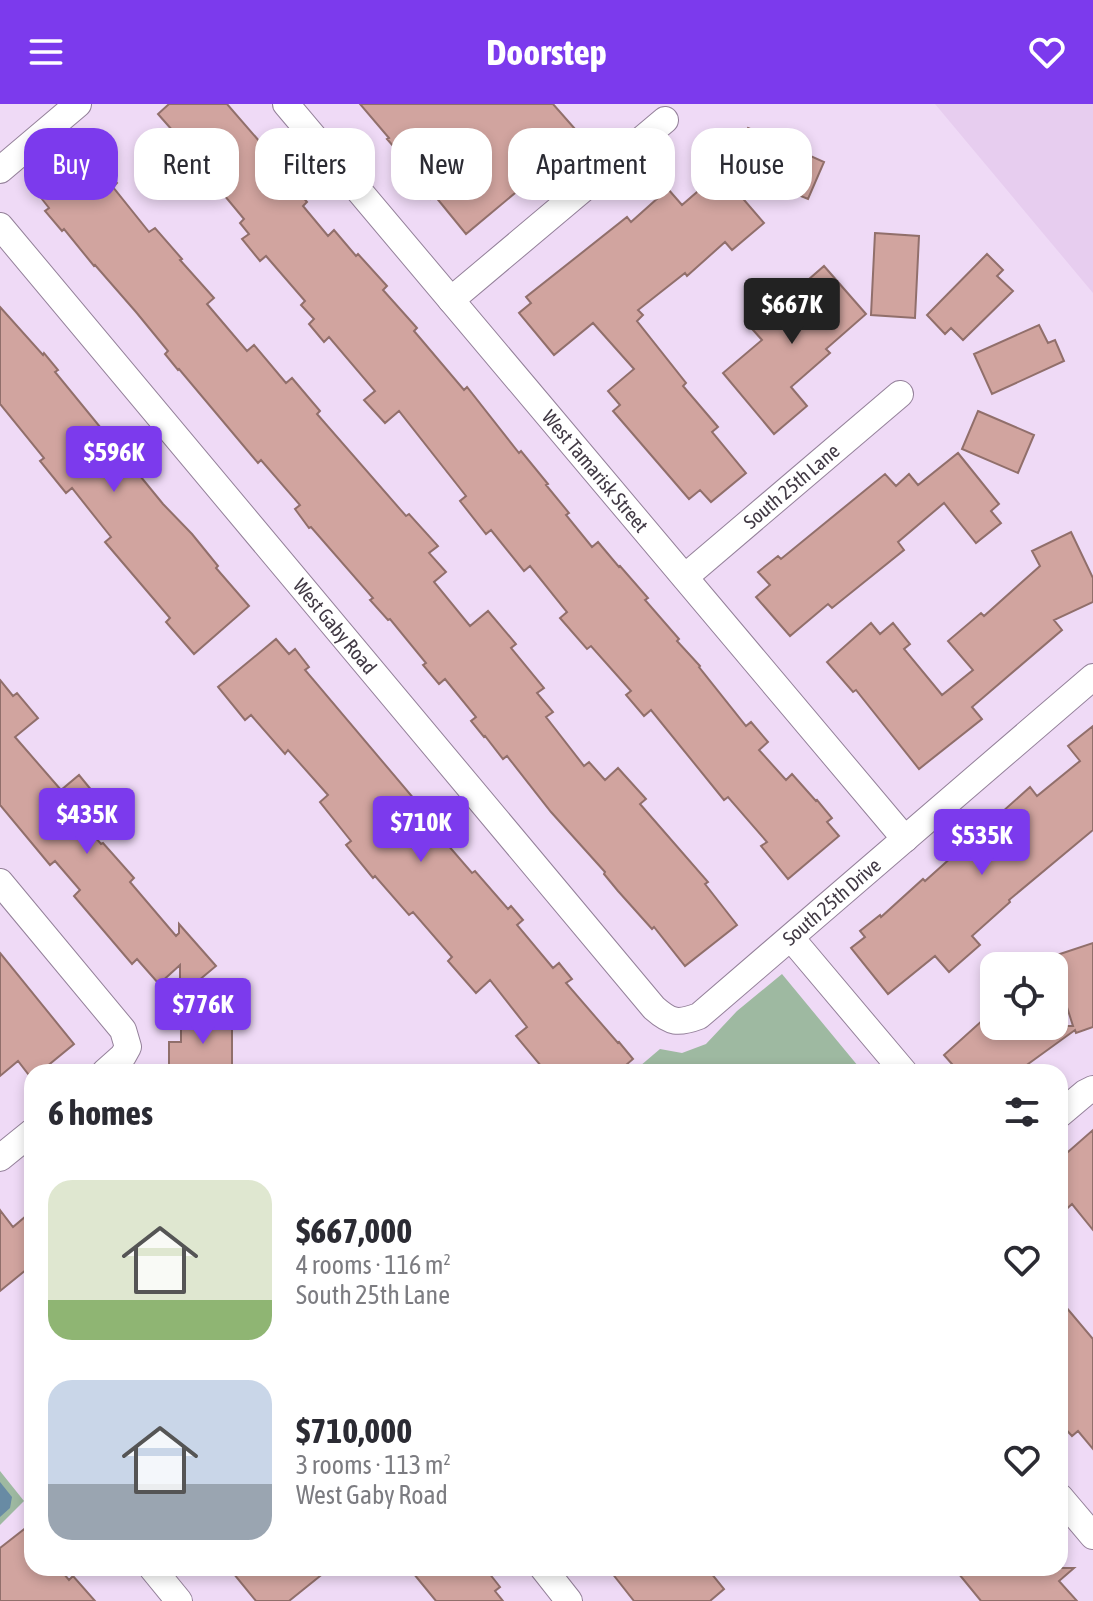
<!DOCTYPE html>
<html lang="en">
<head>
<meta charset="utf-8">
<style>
  body { margin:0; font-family:"Asap Condensed",sans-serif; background:#f7f7f7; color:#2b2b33; height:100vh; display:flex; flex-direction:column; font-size:30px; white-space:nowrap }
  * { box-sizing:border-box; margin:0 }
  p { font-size:26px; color:#7c7c81 }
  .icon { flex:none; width:44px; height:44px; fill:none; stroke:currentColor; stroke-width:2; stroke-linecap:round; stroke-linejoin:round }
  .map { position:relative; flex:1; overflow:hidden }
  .drawer { position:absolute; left:24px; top:960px; width:1044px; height:512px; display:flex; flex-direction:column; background:#fff; border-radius:24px; box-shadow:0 4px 12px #0003 }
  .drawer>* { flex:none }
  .guide { position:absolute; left:24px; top:24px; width:1046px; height:72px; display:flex; gap:16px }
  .buttons { position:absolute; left:980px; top:848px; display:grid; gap:16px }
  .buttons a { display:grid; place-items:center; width:88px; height:88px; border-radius:16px; background:#fff; box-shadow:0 4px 12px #0003; font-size:40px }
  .price { position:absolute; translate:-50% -68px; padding:0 18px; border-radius:8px; background:#7c3aed; color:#fff; font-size:26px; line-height:52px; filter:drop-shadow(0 2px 4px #0008) }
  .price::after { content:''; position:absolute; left:50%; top:48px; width:24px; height:18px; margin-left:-12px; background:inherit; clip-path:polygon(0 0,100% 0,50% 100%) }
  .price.active { background:#222; color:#fff }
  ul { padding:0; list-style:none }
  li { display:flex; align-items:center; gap:24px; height:200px; padding:0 24px }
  li span { display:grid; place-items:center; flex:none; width:224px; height:160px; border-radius:24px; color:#555 }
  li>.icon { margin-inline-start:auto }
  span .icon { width:96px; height:96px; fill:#fffc; stroke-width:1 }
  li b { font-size:34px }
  h2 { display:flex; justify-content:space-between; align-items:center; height:96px; padding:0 24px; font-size:34px }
  .tag { padding:0 28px; border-radius:24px; background:#fff; box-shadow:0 4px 12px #0003; font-size:28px; line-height:72px }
  .tag.active { background:#7c3aed; color:#fff }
  header { display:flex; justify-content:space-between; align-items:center; height:104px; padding:0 24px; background:#7c3aed; color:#fff; font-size:36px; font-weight:700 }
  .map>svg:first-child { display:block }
  .built { fill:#e7cdef }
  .green { fill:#9eb9a1 }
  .water { fill:#688ba4 }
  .building { fill:#d1a49f; stroke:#916f6b; stroke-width:2 }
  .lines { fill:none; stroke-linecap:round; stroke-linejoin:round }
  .minor-casing { stroke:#94819a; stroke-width:28 }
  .minor { stroke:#fff; stroke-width:26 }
  .labels { text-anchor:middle; stroke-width:6; stroke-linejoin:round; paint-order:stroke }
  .street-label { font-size:20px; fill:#413944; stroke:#f8ebfc }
</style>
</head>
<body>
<header><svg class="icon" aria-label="menu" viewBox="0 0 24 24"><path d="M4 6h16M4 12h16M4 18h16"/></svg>Doorstep<svg class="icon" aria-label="heart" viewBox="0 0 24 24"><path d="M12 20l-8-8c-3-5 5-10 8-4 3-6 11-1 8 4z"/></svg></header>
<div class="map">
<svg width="1093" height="1497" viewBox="0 0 1093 1497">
  <rect width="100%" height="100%" fill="#efdaf6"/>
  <path class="built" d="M935,0h158v189z"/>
  <path class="green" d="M782,870l81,98h-230l27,-23 22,4 24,-9 31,-33z
    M0,1367l24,30 -24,24z"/>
  <path class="water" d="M0,1378l12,15 -2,11 -10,9z"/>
  <path class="building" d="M169,0h58l59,68 -2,2 23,28 -4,4 25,30 6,-6 22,26 2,-2 29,32 -4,4 34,38 -3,3 50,59 3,-3 52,66 2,-2 27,33 -2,1 23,28 -3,2 26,32 6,-5 21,25 1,-1 28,32 -3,2 34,39 -2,2 23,25 -1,1 47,59 5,-4 17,20 -9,8 27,30 6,-6 24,27 1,-1 15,18 -5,4 12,14 -51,43 -27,-33 6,-4 -39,-45 -4,3 -73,-90 -7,6 -18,-21 5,-4 -40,-45 -4,3 -27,-31 7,-6 -37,-46 -6,5 -33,-41 -5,4 -26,-33 6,-5 -67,-85 -14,12 -21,-23 11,-9 -46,-54 -5,5 -15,-18 5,-5 -13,-14 4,-4 -39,-45 -6,5 -18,-22 7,-5 -9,-11 4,-4 -39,-47 -6,6 -27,-32 8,-7 -22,-25z
    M360,0h193l22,25 -53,47 5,7 -61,51 -31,-38 -4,3 -16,-19 5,-3 -33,-38 2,-1z
    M748,24l76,34 -16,37 -83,-34 9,-21 6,3z
    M90,47l27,32 -4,4 36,45 6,-4 27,31 -2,1 34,38 -7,6 40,47 7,-6 32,38 6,-5 28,33 -3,3 89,102 3,-2 29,32 -9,7 17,19 -12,10 36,44 18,-15 28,33 -5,4 33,40 -7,5 16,19 -7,5 38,49 5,-4 16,18 13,-12 28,31 -6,5 68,78 -3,2 32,41 -52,41 -31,-39 -2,2 -34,-38 -14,-17 1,-2 -54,-60 -44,-56 -4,3 -18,-23 -1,1 -13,-16 5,-4 -31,-38 -6,5 -16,-19 3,-2 -36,-44 -2,1 -18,-20 3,-2 -62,-71 -2,1 -14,-19 5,-4 -39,-45 -3,3 -79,-94 -1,1 -13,-16 3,-3 -32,-39 -41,-47 -1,1 -30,-37 -2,2 -17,-20 4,-3 -11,-14z
    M720,68l44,51 -32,27 -7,-8 -38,34 -2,-3 -47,37 5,5 -6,6 49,62 -3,3 35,41 -6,5 34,41 -35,29 -11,-12 -11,9 -76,-88 7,-6 -12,-14 26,-22 -41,-46 -39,32 -35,-42 12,-10 -5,-6 101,-80 4,5 37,-33 14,16z
    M875,129l44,3 -4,82 -44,-3z
    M987,150l16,16 -6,6 16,15 -50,49 -12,-12 -6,6 -18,-19z
    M824,162l42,48 -40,35 4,4 -39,34 16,19 -33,28 -51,-61 39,-33 -17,-19 32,-28 7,8z
    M0,203l43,48 1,-2 14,17 -3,2 108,132 29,30 26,32 -2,2 33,38 -55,48 -28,-32 4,-4 -65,-76 6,-5 -39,-49 -6,5 -26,-32 4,-3 -44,-54z
    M1039,221l9,18 7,-3 9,21 -72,33 -18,-40z
    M978,307l56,24 -16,38 -56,-24z
    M958,349l41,51 -8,7 10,12 -25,20 -32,-40 -46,39 6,8 -72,58 -4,-4 -38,32 -34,-39 14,-12 -12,-13 20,-16 3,3 104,-85 11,12 13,-12 9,11z
    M1071,428l22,46v24l-39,18 8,10 -90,77 10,12 -63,50 -63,-79 -3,2 -26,-30 44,-39 9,11 13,-11 17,21 -6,5 38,46 31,-25 -25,-29 33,-28 3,3 56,-50 -8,-15z
    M276,535l13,15 6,-5 14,18 -4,3 132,156 -3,3 38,44 3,-2 33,38 3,-3 12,14 -6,5 36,43 6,-5 13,16 -6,4 52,60 1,-1 14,17 -15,13h-72l-30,-36 11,-9 -37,-47 -14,13 -28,-32 4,-4 -39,-45 -4,3 -34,-39 -2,2 -27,-33 5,-4 -31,-39 8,-7 -40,-45 -3,4 -34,-39 -6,5 -27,-33z
    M0,576l13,16 4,-3 21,25 -23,19 46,53 18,-15 18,22 -21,18 25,29 2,-1 31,35 -4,4 46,54 3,-3v-9l37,42 -36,30v-31l-21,19 -22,-25 -5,5 -58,-68 6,-6 -25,-29 -5,4 -50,-60z
    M1093,622v104l-84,70 1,2 -38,34 8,9 -31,27 -14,-16 -47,38 -37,-46 14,-11 -5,-6 20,-16 1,2 42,-38 2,2 105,-94 7,9 43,-35 -12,-15z
    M1093,839v84l-17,6 -1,-3 -58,42h-58l-15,-17 50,-45v16h79l-22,-69z
    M0,849l74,91 -34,28h-8v7l-14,-18 -18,15z
    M181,917l51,1v47h-63v-27h12z
    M1093,1026v100l-21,-26 -12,11v-56z
    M0,1106l13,17 19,-16v54l-32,26z
    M1060,1196l33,39v110l-15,-18 -6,5 -12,-13z
    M32,1419v45h27l10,12 4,-4 22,25h-95v-53z
    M229,1464h101l-41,33h-33z
    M409,1464h76l15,19 -5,4 8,10h-67z
    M608,1464h99l17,21 -14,12h-76z
    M954,1464h120l-15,13 18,20h-96z"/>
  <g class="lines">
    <defs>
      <g id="minor">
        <path id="s1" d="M286,0l619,735"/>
        <path d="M0,66l78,-66"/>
        <path id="s2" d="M0,122l654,782c17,15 24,16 45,8l394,-339"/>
        <path d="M451,196l214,-180"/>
        <path id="s3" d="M685,473l215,-183"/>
        <path d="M0,778l123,148 5,17 -5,9 -18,16"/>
        <path d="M791,834l113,134"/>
        <path d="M1060,1010l25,-21 8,-4"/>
        <path d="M0,1054l32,-26"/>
        <path d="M1060,1393l33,39"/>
        <path d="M152,1464l27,33"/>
        <path d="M543,1464l26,33"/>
      </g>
    </defs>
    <use href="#minor" class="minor-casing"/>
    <use href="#minor" class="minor"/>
  </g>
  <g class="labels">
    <g class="street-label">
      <text dy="7" stroke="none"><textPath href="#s1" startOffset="480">West Tamarisk Street</textPath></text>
      <text dy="7" stroke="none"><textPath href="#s3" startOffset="140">South 25th Lane</textPath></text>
      <text dy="7" stroke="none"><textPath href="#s2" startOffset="522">West Gaby Road</textPath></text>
      <text dy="7" stroke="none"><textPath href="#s2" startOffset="1244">South 25th Drive</textPath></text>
    </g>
  </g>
</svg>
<div class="buttons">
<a><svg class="icon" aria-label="locate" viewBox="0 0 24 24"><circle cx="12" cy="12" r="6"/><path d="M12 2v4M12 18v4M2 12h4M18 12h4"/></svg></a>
</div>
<b class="price active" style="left:792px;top:242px">$667K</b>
<b class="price" style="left:114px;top:390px">$596K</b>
<b class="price" style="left:87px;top:752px">$435K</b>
<b class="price" style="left:421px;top:760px">$710K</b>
<b class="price" style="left:982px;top:773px">$535K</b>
<b class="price" style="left:203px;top:942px">$776K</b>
<div class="guide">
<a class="tag active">Buy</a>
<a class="tag">Rent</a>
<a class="tag">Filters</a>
<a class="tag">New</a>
<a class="tag">Apartment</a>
<a class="tag">House</a>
</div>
<section class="drawer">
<h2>6 homes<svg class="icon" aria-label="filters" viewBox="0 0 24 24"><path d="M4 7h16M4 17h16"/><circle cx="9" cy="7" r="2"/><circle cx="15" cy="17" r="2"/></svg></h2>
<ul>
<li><span style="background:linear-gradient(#dfe7d0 75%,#8fb573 0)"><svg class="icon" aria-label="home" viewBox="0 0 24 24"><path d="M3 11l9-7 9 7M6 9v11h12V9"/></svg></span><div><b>$667,000</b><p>4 rooms · 116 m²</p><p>South 25th Lane</p></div><svg class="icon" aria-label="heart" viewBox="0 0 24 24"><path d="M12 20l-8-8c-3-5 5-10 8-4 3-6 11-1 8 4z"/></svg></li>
<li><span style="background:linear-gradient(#c9d6e8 65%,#9aa5b1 0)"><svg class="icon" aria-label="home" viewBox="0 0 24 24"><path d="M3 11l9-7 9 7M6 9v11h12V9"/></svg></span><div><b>$710,000</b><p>3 rooms · 113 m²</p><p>West Gaby Road</p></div><svg class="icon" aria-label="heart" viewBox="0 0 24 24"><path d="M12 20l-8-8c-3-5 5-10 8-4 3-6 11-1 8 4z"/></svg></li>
</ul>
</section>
</div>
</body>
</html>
